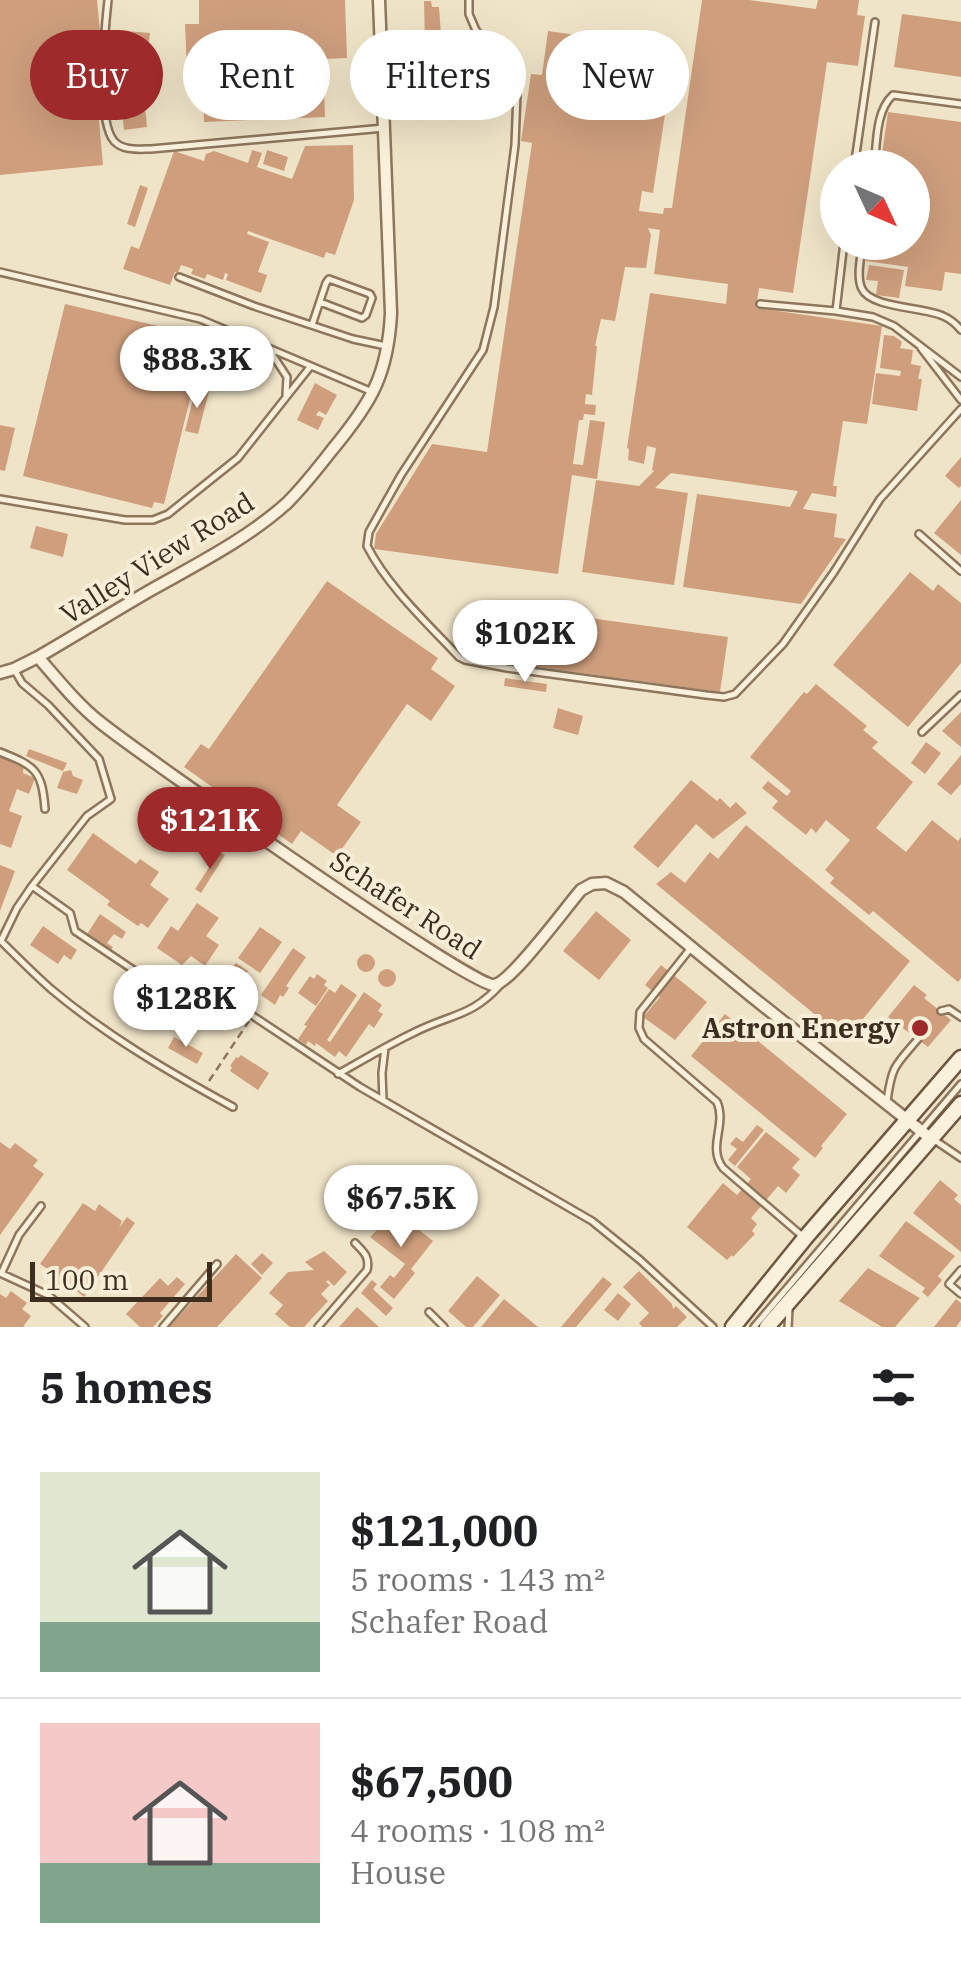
<!DOCTYPE html>
<html lang="en">
<head>
<meta charset="utf-8">
<style>
  body { margin:0; font-family:"IBM Plex Serif",serif; background:#f6f6f6; color:#202124; height:100vh; display:flex; flex-direction:column; font-size:38px; white-space:nowrap }
  * { box-sizing:border-box; margin:0 }
  p { font-size:32px; color:#757577 }
  .icon { flex:none; width:55px; height:55px; fill:none; stroke:currentColor; stroke-width:2; stroke-linecap:round; stroke-linejoin:round }
  .map { position:relative; height:1327px; overflow:hidden }
  .details { display:flex; flex-direction:column; background:#fff; flex:1 }
  .details>* { flex:none }
  .guide { position:absolute; left:30px; top:30px; width:902px; height:90px; display:flex; gap:20px }
  .needle { width:65px; rotate:134deg }
  .tools { position:absolute; left:820px; top:150px; display:grid; gap:20px }
  .tools a { display:grid; place-items:center; width:110px; height:110px; border-radius:50%; background:#fff; box-shadow:0 10px 40px #0002; font-size:50px }
  .scale { position:absolute; left:30px; bottom:25px; width:182px; box-sizing:border-box; padding-left:10px; border:5px solid #3d2e20; border-top:0; font-size:28px; line-height:35px; white-space:nowrap; color:#3d2e20; -webkit-text-stroke:8px #f7eed8; paint-order:stroke }
  .price { position:absolute; translate:-50% -85px; padding:0 22px; border-radius:35px; background:#fff; color:#222; font-size:32px; line-height:65px; filter:drop-shadow(0 2px 5px #0008) }
  .price::after { content:''; position:absolute; left:50%; top:60px; width:30px; height:22px; margin-left:-15px; background:inherit; clip-path:polygon(0 0,100% 0,50% 100%) }
  .price.selected { background:#9e2a2b; color:#fff }
  ul { padding:0; list-style:none }
  li { display:flex; align-items:center; gap:30px; height:250px; padding:0 40px }
  li+li { border-top:2px solid #e0e0e0 }
  li span { display:grid; place-items:center; flex:none; width:280px; height:200px; border-radius:0px; color:#555 }
  li>.icon { margin-inline-start:auto }
  span .icon { width:120px; height:120px; fill:#fffc; stroke-width:1 }
  li b { font-size:42px }
  h2 { display:flex; justify-content:space-between; align-items:center; height:120px; padding:0 40px; font-size:42px }
  .tag { padding:0 35px; border-radius:45px; background:#fff; box-shadow:0 10px 40px #0002; font-size:35px; line-height:90px }
  .tag.selected { background:#9e2a2b; color:#fff }
  .map>svg:first-child { display:block }
  .building { fill:#cf9f7d }
  .lines { fill:none; stroke-linecap:round; stroke-linejoin:round }
  .lane-casing { stroke:#8d765c; stroke-width:10 }
  .street-casing { stroke:#8d765c; stroke-width:15 }
  .secondary-casing { stroke:#6f573f; stroke-width:19 }
  .path { stroke:#8d765c; stroke-width:2.5; stroke-dasharray:8 5; stroke-linecap:butt }
  .lane { stroke:#faf1dc; stroke-width:5 }
  .street { stroke:#faf1dc; stroke-width:10 }
  .secondary { stroke:#faf1dc; stroke-width:14 }
  .poi-dot { fill:#9e2a2b; stroke:#f7eed8; stroke-width:4 }
  .labels { text-anchor:middle; stroke-width:8; stroke-linejoin:round; paint-order:stroke }
  .street-label { font-size:28px; fill:#3d2e20; stroke:#f7eed8 }
  .poi-label { font-size:28px; font-weight:bold; fill:#3d2e20; stroke:#f7eed8; text-anchor:end }
</style>
</head>
<body>
<div class="map">
<svg width="961" height="1327" viewBox="0 0 961 1327">
  <rect width="100%" height="100%" fill="#f0e4c8"/>
  <path class="building" d="M0,0h97l4,42h-9l11,123 -103,10z
    M199,0h146l2,58 -24,1 2,58 -121,5 -1,-30 -15,1 -3,-69h14z
    M702,0h47l67,9 2,-9h41l-2,15 8,1 -7,50 -31,-4 -34,231 -34,-5 -3,20 126,18 -15,98 -24,-3 -10,65h4l-1,11 -24,-4 -9,16 34,5 -3,23 12,2 -45,65 -118,-17 14,-93 93,13 8,-16 -127,-18 -16,15 33,5 -14,92 -92,-13 14,-92 43,6 15,-15 -2,-1 4,-22 -9,-2 -3,18 -16,-4 1,-11 -2,-1 23,-155 76,11 2,-20 -74,-10 6,-44 -12,-2 3,7 -5,33 -21,-1 -10,54 -14,-2 -6,27h2l-5,49 -6,-1 -1,10 11,1 -1,10 -11,-1 -1,6h-4l-6,44 10,1 7,-45 15,2 -8,57 -25,-4 -14,99 -184,-25 2,-15 56,-90 55,8 45,-309 -11,-2 10,-67 11,1 6,-44 127,18 -22,144 -11,-2 -3,20 24,3 1,-6h8z
    M424,1h7l1,6h7l2,28h-8v6l-8,1z
    M902,14l59,8v55l-67,-10z
    M126,31l24,2 -7,54 4,40 -23,3 -4,-43z
    M888,112l73,10v152l-16,-2 -3,19 -37,-5 3,-19 -42,-6 3,-19h43v-74h-32z
    M353,145l1,55 -19,55 -9,-3 -2,6 -76,-27 -1,3 22,8 -11,30 9,3 -6,18 -35,-13 2,-6 -3,-1 -2,7 -16,-6 -2,5 -14,-5 2,-5 -12,-4 -3,8 -3,-1 -5,13 -47,-16 8,-23 8,3 35,-98 30,10 2,-7 8,-3 34,12 4,-13 10,3 -5,14 35,12 13,-33z
    M267,150l21,7 -4,14 -21,-7z
    M140,185l8,3 -13,39 -8,-3z
    M869,265l35,5 -5,28 -23,-3 2,-14 -12,-1z
    M65,304l97,23 -12,54 42,10 -28,113 -10,-2 -2,6 -129,-32z
    M884,335l10,1 8,6 -2,6 13,2 -2,14 10,2 -3,13h4l-5,32 -45,-7 4,-31 24,3 1,-5 -21,-3z
    M164,342l19,5 -7,25 -18,-4z
    M315,383l22,12 -11,20 -7,-4 -3,4 8,3 -6,12 -21,-10z
    M196,387l13,4 -11,43 -13,-3z
    M0,425l15,3 -10,43 -5,-1z
    M961,457v29l-2,2 -14,-12z
    M961,500v55l-27,-22z
    M36,526l32,8 -5,23 -33,-9z
    M910,572l23,19 5,-7 23,19v60l-53,64 -75,-62z
    M327,581l111,77 -7,11 24,17 -24,35 -24,-17 -70,101 24,17 -24,34 -36,-25 -9,13 -108,-77 17,-23 8,5z
    M521,610l10,2v-2l197,27 -8,55 -197,-27v-3l-10,-1z
    M505,678l42,6 -1,8 -42,-6z
    M816,684l51,42 -4,4 15,12 -6,6 41,34 -37,46 30,24 26,-32 26,21 3,-4v141l-3,4 -85,-71 -4,4 -39,-32 4,-5 -9,-8 25,-30 -24,-20 -10,13 -5,-5 -5,7 -34,-27 6,-7 -16,-13 6,-7 19,15 4,-5 -41,-34 54,-65 3,2z
    M558,708l25,8 -5,19 -25,-7z
    M961,712v35l-19,-16z
    M926,742l15,11 -16,21 -14,-11z
    M29,749l38,14 -4,8 -37,-15z
    M0,755l24,9 -1,9 12,5 -6,16 -12,-5 -8,22 13,5 -11,32 -11,-4z
    M961,755v29l-10,11 -14,-11z
    M71,770l2,6 10,4 -6,14 -20,-6 6,-16z
    M691,780l26,21 3,-3 10,10 6,-6 11,11 -34,26 -17,-15 -38,44 -25,-21z
    M746,825l164,136 -64,79 -190,-156 15,-12 14,11 25,-31 8,7z
    M93,833l43,31 4,-5 19,13 -9,13 19,14 -21,29 -7,-5 -3,3 -31,-21 3,-4 -43,-31z
    M219,852l6,3 -24,38 -6,-4z
    M0,865l15,6 -15,40z
    M197,903l22,15 -13,18 13,9 -14,21 -14,-10 -9,9 -25,-17 14,-22 7,5z
    M596,911l35,29 -32,40 -36,-29z
    M100,914l26,18 -4,7 -8,-5 -7,9 6,4 -2,3 -24,-16z
    M43,926l34,24 -6,10 -7,-5 -6,9 -28,-19z
    M260,927l22,15 -22,31 -22,-15z
    M293,948l13,9 -20,29 3,2 -6,9 -3,-2 -5,10 -14,-10z
    M357 963a9 9 0 1 1 18 0a9 9 0 1 1-18 0Z
    M236,963l12,8 -3,4 -6,-4 -4,6 13,9 -6,9 -23,-16 5,-9 4,2z
    M661,965l46,37 -32,38 -32,-23 17,-20 -15,-12z
    M378 978a9 9 0 1 1 18 0a9 9 0 1 1-18 0Z
    M317,974l10,7 -3,4 4,3 -12,18 -18,-13 12,-17 4,3z
    M341,984l16,11 -30,45 3,2 34,-50 18,13 -4,6 5,3 -9,14 -5,-4 -23,33 -7,-6 -4,6 -19,-14 -1,3 -7,-5 -2,4 -8,-6 9,-13 -3,-1 25,-36 6,4z
    M914,985l13,10 -3,3 27,22 -23,27 -40,-30z
    M725,1014l122,100 -26,32 2,2 -8,10 -124,-102z
    M174,1037l29,16 -6,11 -29,-16z
    M241,1055l28,18 -11,17 -28,-19 2,-4 -2,-1 6,-9 2,1z
    M757,1125l7,5 -29,36 -7,-6 9,-11 -7,-5 6,-7 7,5z
    M766,1132l34,27 -8,9 8,7 -14,18 -8,-7 -27,32 6,6 -5,7 3,3 -22,23 -1,-2 -5,5 -40,-33 36,-44 14,12 14,-16 -14,-12z
    M0,1142l10,7 5,-6 23,17 -5,6 11,8 -44,61z
    M940,1180l18,15 -4,4 7,6v47l-48,-39z
    M83,1203l12,8 4,-7 23,17 -3,7 8,-11 8,6 -51,74 -10,-8 -3,5 -26,-18 4,-6 -9,-6z
    M385,1208l3,9 -32,13 -4,-12z
    M399,1214l34,27 -22,28 4,4 -21,26 -14,-12 10,-12 4,3 11,-14 -35,-27 18,-18 4,4z
    M906,1221l49,35 -17,20 4,4 -14,17 -6,-5 3,-4 -46,-32z
    M324,1251l23,21 -13,14 -6,-6 -2,2 4,3 -9,9 7,7 -24,26h-14l-15,-13 8,-9 -14,-12 19,-21 26,-2 -9,-8z
    M262,1253l11,10 -11,12 -11,-11z
    M236,1254l26,24 -45,49h-48z
    M868,1268l52,30 -25,29h-13l-43,-26z
    M639,1271l33,33 1,5 3,-3 11,11 -10,10h-35l-3,-4 10,-10 -26,-26z
    M477,1276l23,19 -27,32h-7l-18,-16z
    M177,1277l8,7 -25,29 3,3 -10,11h-13l-14,-13 34,-36 8,8z
    M603,1277l9,7 -36,43h-15z
    M372,1280l5,4 -4,5 20,19 -7,8 -25,-23z
    M11,1291l16,12 -5,6 9,7 -8,11h-23v-33l6,4z
    M618,1293l13,11 -13,17 -14,-11z
    M504,1299l34,28h-57z
    M956,1299l5,4v17l-5,7h-22z
    M357,1307l22,20h-40z"/>
  <g class="lines">
    <defs>
      <path id="lane" d="M108,0c-3,28 -12,120 6,141 9,10 25,8 37,8l233,-21
        M469,0v14l6,14 9,15 31,37 2,13 -2,52 -21,162 -11,43 -82,125 -32,57 -2,14c21,41 60,77 92,111l6,3 42,8 199,27 18,2 11,-3 48,-50 51,-72 46,-73 81,-90
        M854,168l21,-146
        M874,168c3,-23 1,-57 19,-73l68,9
        M844,242l-8,69 37,6 21,9 67,51
        M863,242c-2,14 -7,35 -1,47 9,19 62,18 81,27 7,3 13,8 18,14
        M0,272l200,47 170,72
        M179,277l75,29 99,33 33,7
        M760,304l76,7
        M312,325l14,-42 3,-4 41,15 2,4 -6,17 -4,3 -42,-16
        M921,348l40,52
        M270,351l17,26 -1,18
        M0,499l125,21h28l15,-6 70,-56 72,-91
        M919,534l42,37
        M14,669l8,14 26,22 51,54 12,40 -24,17 -55,70
        M922,732l39,-37
        M0,752c35,14 42,18 45,57
        M690,949l-50,63 -1,16 5,11 73,63c10,23 -10,45 6,66l78,67
        M941,1011l8,-2 12,8
        M338,1074c25,-14 50,-29 75,-41 37,-19 59,-16 88,-49
        M383,1100l-1,-27 3,-25
        M887,1101c5,-36 8,-35 31,-62
        M233,1107c-64,-35 -126,-71 -182,-118 -17,-15 -34,-32 -50,-48l16,-33 15,-22 38,27 5,18 75,50 30,17 49,7 15,5 116,77 232,134 48,39 73,67
        M933,1139l28,19
        M961,1270l-12,14 12,10
        M2,1272l17,-37 22,-29
        M0,1273l48,22 37,32
        M429,1312l15,15
        M163,1327l54,-63
        M318,1327l49,-57c3,-13 -3,-18 -12,-27
        M754,1327l207,-243
        M788,1327l1,-18"/>
      <path id="street" d="M38,657c20,23 39,47 63,66 40,32 370,264 393,262 17,-2 73,-79 87,-95l11,-6 14,-1 18,9 127,104 179,142
        M0,673l14,-4 24,-12c38,-22 75,-45 113,-67 46,-26 96,-51 136,-87 16,-16 31,-35 45,-53 39,-47 56,-75 59,-137l-12,-313"/>
      <path id="secondary" d="M733,1327l72,-89 156,-180
        M767,1327l194,-223"/>
    </defs>
    <use href="#lane" class="lane-casing"/>
    <use href="#street" class="street-casing"/>
    <use href="#secondary" class="secondary-casing"/>
    <path class="path" d="M209,1081l40,-60"/>
    <use href="#lane" class="lane"/>
    <use href="#street" class="street"/>
    <use href="#secondary" class="secondary"/>
  </g>
  <circle class="poi-dot" cx="920" cy="1028" r="10"/>
  <g class="labels">
    <g class="street-label">
      <text transform="translate(157 558) rotate(-32)" y="10">Valley View Road</text>
      <text transform="translate(406 905) rotate(33)" y="10">Schafer Road</text>
    </g>
    <g class="poi-label">
      <text x="900" y="1038">Astron Energy</text>
    </g>
  </g>
</svg>
<div class="tools">
<a><svg class="needle" viewBox="-14 -14 28 28"><path d="M0-13l5 13h-10z" fill="#e53935"/><path d="M0 13l5-13h-10z" fill="#757577"/></svg></a>
</div>
<div class="scale">100 m</div>
<b class="price" style="left:197px;top:411px">$88.3K</b>
<b class="price" style="left:525px;top:685px">$102K</b>
<b class="price selected" style="left:210px;top:872px">$121K</b>
<b class="price" style="left:186px;top:1050px">$128K</b>
<b class="price" style="left:401px;top:1250px">$67.5K</b>
<div class="guide">
<a class="tag selected">Buy</a>
<a class="tag">Rent</a>
<a class="tag">Filters</a>
<a class="tag">New</a>
</div>
</div>
<section class="details">
<h2>5 homes<svg class="icon" aria-label="filters" viewBox="0 0 24 24"><path d="M4 7h16M4 17h16"/><circle cx="9" cy="7" r="2"/><circle cx="15" cy="17" r="2"/></svg></h2>
<ul>
<li><span style="background:linear-gradient(#dfe7d0 75%,#7fa58c 0)"><svg class="icon" aria-label="home" viewBox="0 0 24 24"><path d="M3 11l9-7 9 7M6 9v11h12V9"/></svg></span><div><b>$121,000</b><p>5 rooms · 143 m²</p><p>Schafer Road</p></div></li>
<li><span style="background:linear-gradient(#f6c9c9 70%,#7fa58c 0)"><svg class="icon" aria-label="home" viewBox="0 0 24 24"><path d="M3 11l9-7 9 7M6 9v11h12V9"/></svg></span><div><b>$67,500</b><p>4 rooms · 108 m²</p><p>House</p></div></li>
</ul>
</section>
</body>
</html>
